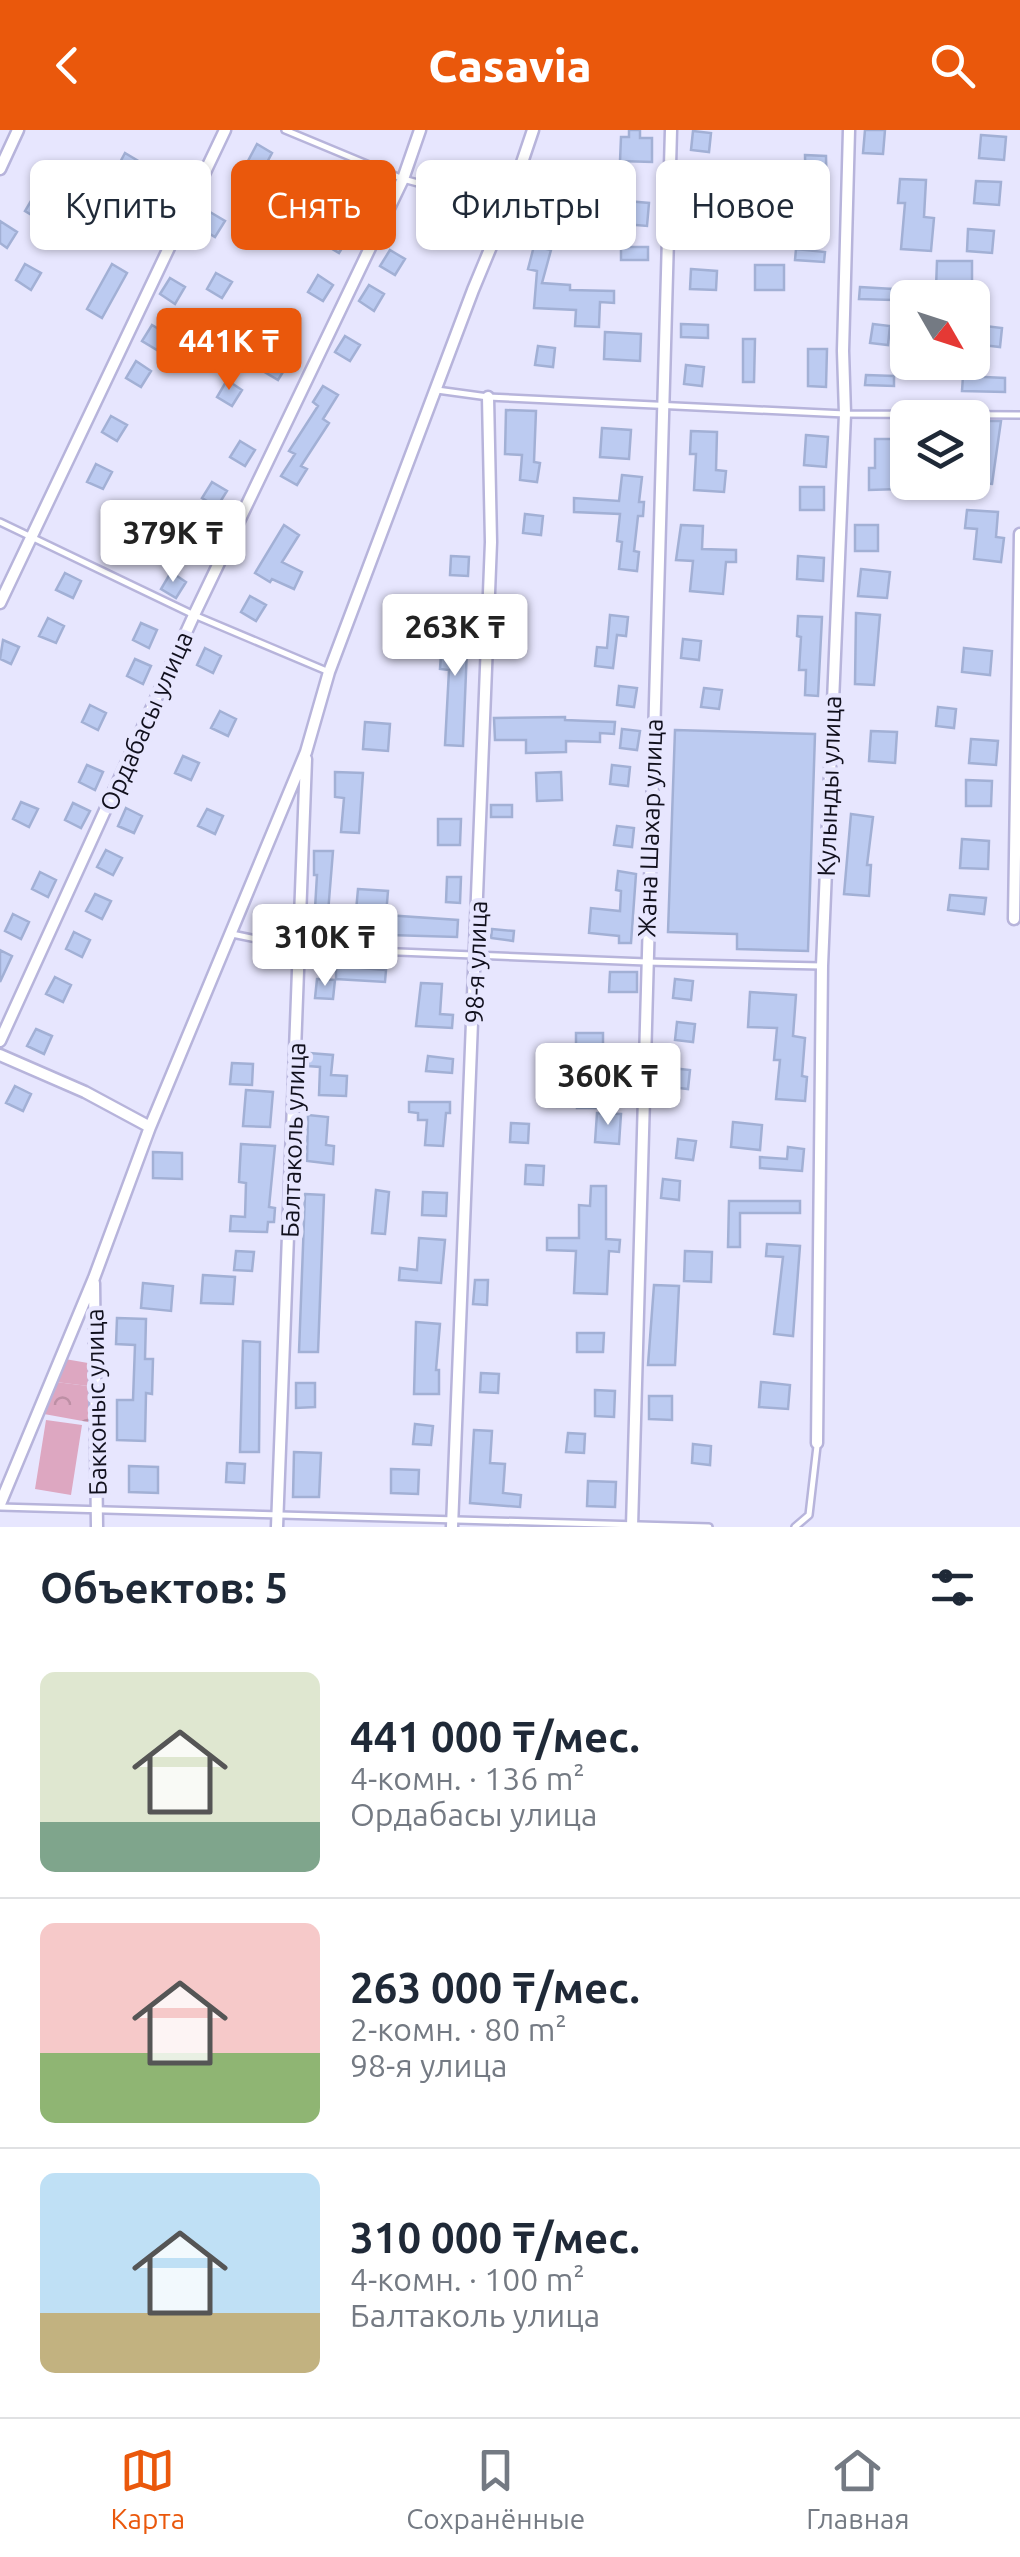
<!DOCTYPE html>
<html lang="ru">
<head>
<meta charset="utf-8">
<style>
  body { margin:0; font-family:Ubuntu,sans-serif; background:#f2f2f3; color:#1f2937; height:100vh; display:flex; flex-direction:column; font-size:38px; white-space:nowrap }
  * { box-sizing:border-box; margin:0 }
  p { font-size:32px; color:#747a83 }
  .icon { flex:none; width:55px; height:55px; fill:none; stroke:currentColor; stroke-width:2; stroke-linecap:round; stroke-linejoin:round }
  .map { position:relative; height:1397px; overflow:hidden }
  .side { display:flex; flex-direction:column; background:#fff; flex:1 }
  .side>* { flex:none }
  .guide { position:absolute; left:30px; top:30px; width:960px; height:90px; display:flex; gap:20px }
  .needle { width:65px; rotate:129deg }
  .fabs { position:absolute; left:890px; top:150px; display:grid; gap:20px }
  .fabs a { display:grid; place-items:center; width:100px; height:100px; border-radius:15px; background:#fff; box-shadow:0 2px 8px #0004; font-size:50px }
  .price { position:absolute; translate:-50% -85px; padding:0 22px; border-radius:10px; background:#fff; color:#222; font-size:32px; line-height:65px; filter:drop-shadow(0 2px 5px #0008) }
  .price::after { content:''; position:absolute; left:50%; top:60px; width:30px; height:22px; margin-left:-15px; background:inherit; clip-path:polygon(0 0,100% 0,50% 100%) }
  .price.active { background:#ea580c; color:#fff }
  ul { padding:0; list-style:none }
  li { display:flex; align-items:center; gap:30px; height:250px; padding:0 40px }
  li+li { border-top:2px solid #e0e1e3 }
  li span { display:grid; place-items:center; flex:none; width:280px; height:200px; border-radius:15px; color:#555 }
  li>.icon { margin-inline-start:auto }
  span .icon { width:120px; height:120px; fill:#fffc; stroke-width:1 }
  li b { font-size:42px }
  h2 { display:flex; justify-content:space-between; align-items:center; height:120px; padding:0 40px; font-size:42px }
  .chip { padding:0 35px; border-radius:15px; background:#fff; box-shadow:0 2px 8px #0004; font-size:35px; line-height:90px }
  .chip.active { background:#ea580c; color:#fff }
  header { display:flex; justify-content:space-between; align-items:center; height:130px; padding:0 40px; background:#ea580c; color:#fff; font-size:45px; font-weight:800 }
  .dock { display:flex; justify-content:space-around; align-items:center; height:140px; border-top:2px solid #e0e1e3; background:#fff; font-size:28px; color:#747a83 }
  .dock a { display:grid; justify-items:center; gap:5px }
  .dock .active { color:#ea580c }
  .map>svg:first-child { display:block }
  .park { fill:url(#park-crowns) }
  .pitch { fill:#dda7c1 }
  .building { fill:#bccbf1; stroke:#a2b0d5; stroke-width:2.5 }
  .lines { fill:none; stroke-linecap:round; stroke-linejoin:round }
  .lane-casing { stroke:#b7b4db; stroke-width:10 }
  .street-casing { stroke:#b7b4db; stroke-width:15 }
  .lane { stroke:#fff; stroke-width:5 }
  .street { stroke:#fff; stroke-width:10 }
  .labels { text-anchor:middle; stroke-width:9; stroke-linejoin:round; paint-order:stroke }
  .street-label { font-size:25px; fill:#11101d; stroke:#e7e6fe }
</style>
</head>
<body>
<header><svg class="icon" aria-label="back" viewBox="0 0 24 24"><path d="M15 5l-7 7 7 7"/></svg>Casavia<svg class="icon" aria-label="search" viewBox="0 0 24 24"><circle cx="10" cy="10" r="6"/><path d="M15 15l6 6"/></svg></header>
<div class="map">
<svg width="1020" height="1397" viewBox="0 0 1020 1397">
  <defs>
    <pattern id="park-crowns" width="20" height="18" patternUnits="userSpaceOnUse" patternTransform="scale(2.5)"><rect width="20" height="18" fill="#dda7c1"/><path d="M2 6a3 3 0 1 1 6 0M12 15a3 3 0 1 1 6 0" fill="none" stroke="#bd8fa5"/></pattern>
  </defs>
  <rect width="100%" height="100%" fill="#e7e6fe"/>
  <path class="park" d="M56,1252l32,4v36l-44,-8z"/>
  <path class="pitch" d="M65,1229l23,4v23l-32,-4z
    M46,1290l36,5 -11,70 -36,-6z"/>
  <path class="building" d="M629,0h11v8h12v24l-32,-1 1,-24h8z
    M865,0h20l-2,24 -20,-1z
    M693,1l18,2 -2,19 -18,-2z
    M981,5l25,2 -2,23 -25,-2z
    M257,14l15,9 -23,43 -15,-9z
    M125,23l15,9 -24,45 -15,-9z
    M805,25l21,1 1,51h-21z
    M684,44l18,2 -2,18 -18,-2z
    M900,49l26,1 -2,37 10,1 -3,33 -30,-2 4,-46h-7z
    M976,51l25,1 -2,23 -25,-2z
    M35,64l15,10 -10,16 -15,-9z
    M627,71l22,2 -2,23 -22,-2z
    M350,72l15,9 -26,42 -15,-9z
    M210,82l15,9 -10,16 -15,-9z
    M757,83l25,1 -1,32 -25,-1z
    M0,91l17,11 -10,16 -7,-5z
    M690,95l18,2 -3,19 -17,-2z
    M968,99l26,2 -2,22 -25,-2z
    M534,116l17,4 -9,33 28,2v5l44,1v12l-14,-1 -1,25 -24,-1 1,-16 -42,-2 3,-37 -9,-2z
    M621,117h27v13h-27z
    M796,119l29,3 -1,10 -29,-2z
    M390,120l15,9 -10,16 -15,-9z
    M937,131h35v28l-36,-1z
    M25,134l16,9 -10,17 -15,-10z
    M112,134l15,9 -25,45 -15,-9z
    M755,135h29v25h-29z
    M691,139l26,2 -1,19 -26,-1z
    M216,143l16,9 -10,16 -15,-9z
    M318,145l15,10 -10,16 -15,-9z
    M170,148l15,9 -10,17 -15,-10z
    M369,155l15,9 -10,17 -15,-10z
    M860,157l33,2v11l-34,-1z
    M681,194l27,1v13l-27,-1z
    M873,194l17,2 -2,19 -18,-2z
    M152,195l15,9 -10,16 -15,-9z
    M985,196l17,2 -2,19 -18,-2z
    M605,202l36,2 -1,27 -36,-2z
    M345,206l15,9 -10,16 -15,-9z
    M743,209h12l-1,43h-11z
    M538,216l17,2 -2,19 -18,-2z
    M808,219h19l-1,38 -18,-1z
    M273,225l15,9 -10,16 -15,-9z
    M136,231l15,10 -10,16 -15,-9z
    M686,235l18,2 -2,19 -18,-2z
    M866,245l28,1v10l-29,-1z
    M963,246l42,2v14l-43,-1z
    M227,250l15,10 -10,16 -15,-9z
    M323,256l15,9 -15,24 6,4 -28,43 6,3 -10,16 -16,-9 14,-22 -6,-3 29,-45 -5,-4z
    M506,280l30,1 -2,51 6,1 -3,19 -17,-2 2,-25 -17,-1z
    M111,286l16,9 -10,16 -15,-9z
    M973,291h28l-9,63 -20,-2z
    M602,298l29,2 -2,29 -29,-2z
    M691,301l26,1 -1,38 10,1 -2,21 -30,-2 2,-36h-6z
    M806,305l22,2 -2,30 -22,-2z
    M875,309h28l-3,50 -31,1v-22h6z
    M240,311l15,9 -10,16 -15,-9z
    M96,334l16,8 -9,17 -16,-7z
    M622,345l20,2 -3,25h5l-1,14h-5l-4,35 5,1 -2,19 -18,-2 3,-27 -5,-1 3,-27 -46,-2v-14l45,3z
    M212,352l15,9 -10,16 -15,-9z
    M800,357h24v23h-24z
    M967,380l31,2 -2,25 8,1 -3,24 -27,-3 3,-30 -12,-1z
    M525,384l18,2 -2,19 -18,-2z
    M284,395l15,10 -17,27 20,10 -8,17 -22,-10 -2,3 -15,-9z
    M681,395l22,1 -1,23 34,1v12h-10l-3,32 -33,-3 3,-30 -17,-1z
    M855,395h23v26h-23z
    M187,405l15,10 -10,16 -15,-10z
    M451,426l18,1 -1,19 -18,-1z
    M798,426l26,2 -1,23 -26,-2z
    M861,439l29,3 -3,26 -29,-2z
    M171,442l15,10 -10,16 -15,-9z
    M65,443l16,8 -8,17 -17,-8z
    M250,466l16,9 -10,16 -15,-9z
    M398,467l30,2 -1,24 -30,-2z
    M856,483l24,2 -6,70 -19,-1z
    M610,485l18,2 -2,19 -9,-1 -4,33 -18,-2 2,-19 10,1z
    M798,486l24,1 -4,79 -13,-1 1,-25h-7l2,-33 -4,-1z
    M48,488l16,8 -8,17 -17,-7z
    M443,492l25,2 -5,122 -18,-1 4,-75 -9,-1z
    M141,493l16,7 -8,18 -16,-8z
    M683,509l18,2 -2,19 -18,-2z
    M3,510l16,7 -8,17 -11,-5z
    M205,518l16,8 -8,17 -16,-8z
    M964,518l28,3 -2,24 -28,-3z
    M135,529l16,7 -8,18 -16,-8z
    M619,556l18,2 -3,19 -17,-2z
    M704,558l18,2 -3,19 -18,-2z
    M90,575l16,8 -8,17 -16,-8z
    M938,577l18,2 -2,19 -18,-2z
    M220,581l16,8 -8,17 -17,-8z
    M565,587v3l50,2 -1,12 -14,-1v9l-34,-1v11l-40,1v-13h-31l-1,-22z
    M365,592l25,2 -2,27 -25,-2z
    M622,599l18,2 -3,19 -17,-2z
    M675,600l140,4 -7,217 -71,-2v-15l-69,-2z
    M871,601l26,1 -2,31 -26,-2z
    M971,609l27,2 -2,24 -27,-2z
    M183,626l16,7 -8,17 -16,-7z
    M87,635l16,7 -8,18 -16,-8z
    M612,635l18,2 -2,19 -18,-2z
    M335,642l28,1 -4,60 -18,-1 3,-34 -9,-1z
    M561,642l1,28 -25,1 -1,-28z
    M966,650l26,1 -1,25h-25z
    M21,672l17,7 -9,18 -16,-8z
    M73,673l17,8 -9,17 -16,-8z
    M491,675h21v12h-21z
    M126,678l16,8 -8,17 -16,-7z
    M207,679l16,7 -8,18 -17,-8z
    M851,684l22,3 -6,48h4l-2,31 -25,-2z
    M438,689h23l-1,26h-22z
    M617,696l17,2 -2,19 -18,-2z
    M962,709l27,2 -1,28 -28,-1z
    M106,720l16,8 -9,17 -16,-8z
    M314,721h19l-6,74h-13l3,-50h-3z
    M618,741l18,3 -5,69h-12v-7l-30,-3 2,-25 29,3 1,-20 -5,-1z
    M40,742l16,8 -8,17 -16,-8z
    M447,747h14l-1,26 -14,-1z
    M358,759l30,2 -2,24 72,5 -1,17 -67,-2v-9l-25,-2 -1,10 -10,-1z
    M95,764l16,7 -9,18 -16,-8z
    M950,765l36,3 -2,16 -36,-4z
    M13,784l16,8 -8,17 -16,-8z
    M492,799l22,2 -1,10 -22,-3z
    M74,802l16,8 -8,17 -16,-8z
    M0,820l12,6 -12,26z
    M336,836l50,4 -1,12 -49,-3z
    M610,842h27v20h-28z
    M55,847l16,8 -8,17 -17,-8z
    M317,849l18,1 -2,19 -18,-1z
    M675,849l18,2 -2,19 -18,-2z
    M421,853l21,1 -2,30 13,1 -1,13 -36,-2z
    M750,862l46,3 -3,41 12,2 -3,38 5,1 -2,24 -29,-2 4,-39h-6l3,-32 -29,-1z
    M677,892l18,2 -2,18 -18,-2z
    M36,899l16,7 -8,18 -17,-8z
    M576,903h27v20l-27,-1z
    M309,923l24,2 -2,20 16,1 -1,20 -27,-1 1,-28 -12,-1z
    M428,926l25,3 -1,14 -26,-2z
    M232,933l21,1 -1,21 -22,-1z
    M672,938l18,2 -2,19 -18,-2z
    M15,956l16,8 -8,17 -17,-8z
    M246,960l27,2 -3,35 -27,-1z
    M577,968h25v10h-25z
    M409,972h41v11h-4l-3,33 -18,-1 2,-25h-9v-7l-9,-1z
    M597,983l24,1 -2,30 -24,-2z
    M308,985l20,2 -2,28 8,1 -1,18 -26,-3z
    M733,992l29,3 -2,25 -29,-3z
    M511,993l18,1 -1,19 -18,-1z
    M678,1009l18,2 -3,19 -17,-2z
    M241,1014l34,2 -6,61 6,1 -1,14h-6l-1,10 -37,-1 1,-15 14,1 1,-34 -7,-1z
    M788,1017l16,2 -2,22 -42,-3v-11l27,2z
    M153,1022l29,1v26l-29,-1z
    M526,1035l18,1 -1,19 -18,-1z
    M663,1049l17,2 -1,19 -18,-2z
    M591,1056h15v53l14,1 -1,12 -10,-1 -2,43 -33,-1 2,-42 -29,-1v-12h32v-33l11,1z
    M376,1060l13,2 -4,42 -13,-1z
    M423,1062l24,1 -1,23 -24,-1z
    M305,1064l19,1 -6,157h-19z
    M729,1071h71v12h-60v34h-12z
    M419,1108l26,2 -4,43 -42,-3 1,-12 17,2z
    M767,1114l33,2 -7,90 -19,-2 9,-77 -17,-1z
    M236,1121l18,1 -2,19 -18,-1z
    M685,1121l27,1 -1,30 -27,-1z
    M203,1145l32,2 -2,27 -32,-1z
    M475,1150h13l-1,25 -14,-1z
    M143,1153l30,3 -2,25 -30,-3z
    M654,1155l25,1 -4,79h-27z
    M117,1188l29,1 -1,40h8l-1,35 -6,-1 -1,48 -28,-1v-40h16l2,-55 -19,-1z
    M416,1192l24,2 -4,46h3v24h-25z
    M577,1203h27l-1,19h-26z
    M243,1211l17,1 -1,110h-19z
    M481,1243l18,1 -1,19 -18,-1z
    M761,1252l29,3 -2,24 -29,-2z
    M296,1253h19v24l-19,1z
    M595,1260l20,1 -1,26 -19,-1z
    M649,1266h23v24l-23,-1z
    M415,1294l18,2 -2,19 -18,-1z
    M474,1300l18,1 -2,32 15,1 -2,29 18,2 -1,12 -50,-4z
    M568,1303l17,1 -1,19 -18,-1z
    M693,1314l18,2 -1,19 -18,-2z
    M294,1322l27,1 -2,44h-26z
    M227,1333l18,1 -1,19 -18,-1z
    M129,1336l29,1v26l-29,-1z
    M391,1339l28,1 -1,24 -27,-1z
    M588,1351l28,1 -1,25 -28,-1z"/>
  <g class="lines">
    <defs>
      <path id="lane" d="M285,0l118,49 63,17 39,17
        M437,260l51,7 357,17 175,1
        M0,392l194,93 135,57
        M232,804l68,14 346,14 176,4
        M0,1377l709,20
        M795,1397l14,-12 8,-69"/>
      <path id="street" d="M0,39l18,-39
        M0,473l225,-473
        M1014,789l6,-385
        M0,911l194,-426 209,-436 17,-49
        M0,925l85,37 65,35
        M94,1153l3,244
        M817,1313l5,-477 23,-552 -2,-63 6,-221
        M0,1374l94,-226 56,-151 156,-375 23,-80 144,-382 32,-77 28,-83
        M277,1397l29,-768
        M452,1397l39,-985 -3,-145
        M632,1397l39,-1397"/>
    </defs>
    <use href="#lane" class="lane-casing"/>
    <use href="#street" class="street-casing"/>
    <use href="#lane" class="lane"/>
    <use href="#street" class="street"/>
  </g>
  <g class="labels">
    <g class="street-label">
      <text transform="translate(146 591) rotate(-66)" y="9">Ордабасы улица</text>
      <text transform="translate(829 656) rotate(-88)" y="9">Кулынды улица</text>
      <text transform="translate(650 698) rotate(-88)" y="9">Жана Шахар улица</text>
      <text transform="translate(476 832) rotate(-88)" y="9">98-я улица</text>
      <text transform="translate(293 1010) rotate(-88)" y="9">Балтаколь улица</text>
      <text transform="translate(96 1272) rotate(-91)" y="9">Бакконыс улица</text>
    </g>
  </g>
</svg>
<div class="fabs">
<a><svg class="needle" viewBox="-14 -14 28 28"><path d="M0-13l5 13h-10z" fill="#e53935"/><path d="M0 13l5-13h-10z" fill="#747a83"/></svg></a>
<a><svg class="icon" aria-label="layers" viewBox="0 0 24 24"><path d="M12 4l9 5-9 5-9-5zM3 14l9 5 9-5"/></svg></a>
</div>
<b class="price active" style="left:229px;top:263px">441K ₸</b>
<b class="price" style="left:173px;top:455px">379K ₸</b>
<b class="price" style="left:455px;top:549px">263K ₸</b>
<b class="price" style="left:325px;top:859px">310K ₸</b>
<b class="price" style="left:608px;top:998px">360K ₸</b>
<div class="guide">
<a class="chip">Купить</a>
<a class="chip active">Снять</a>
<a class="chip">Фильтры</a>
<a class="chip">Новое</a>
</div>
</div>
<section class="side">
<h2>Объектов: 5<svg class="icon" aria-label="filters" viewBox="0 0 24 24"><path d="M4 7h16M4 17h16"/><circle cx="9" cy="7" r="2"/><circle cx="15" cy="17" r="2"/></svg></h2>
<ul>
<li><span style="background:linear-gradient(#dfe7d0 75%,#7fa58c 0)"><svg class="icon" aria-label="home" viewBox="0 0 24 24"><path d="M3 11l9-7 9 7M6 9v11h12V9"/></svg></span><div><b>441 000 ₸/мес.</b><p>4-комн. · 136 m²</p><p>Ордабасы улица</p></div></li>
<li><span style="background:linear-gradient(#f6c9c9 65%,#8fb573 0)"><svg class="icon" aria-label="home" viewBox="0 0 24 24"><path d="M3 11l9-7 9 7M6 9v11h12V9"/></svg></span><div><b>263 000 ₸/мес.</b><p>2-комн. · 80 m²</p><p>98-я улица</p></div></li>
<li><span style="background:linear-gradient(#bfe0f5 70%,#c2b280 0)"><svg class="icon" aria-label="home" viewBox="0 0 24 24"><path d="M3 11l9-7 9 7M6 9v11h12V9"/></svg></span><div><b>310 000 ₸/мес.</b><p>4-комн. · 100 m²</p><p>Балтаколь улица</p></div></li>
</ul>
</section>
<nav class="dock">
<a class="active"><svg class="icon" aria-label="map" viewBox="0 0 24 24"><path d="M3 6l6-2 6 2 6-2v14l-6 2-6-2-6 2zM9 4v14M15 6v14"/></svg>Карта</a>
<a><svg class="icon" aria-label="saved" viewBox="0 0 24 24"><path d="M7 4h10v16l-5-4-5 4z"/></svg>Сохранённые</a>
<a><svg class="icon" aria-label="home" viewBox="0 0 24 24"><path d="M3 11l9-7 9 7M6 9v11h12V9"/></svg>Главная</a>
</nav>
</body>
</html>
